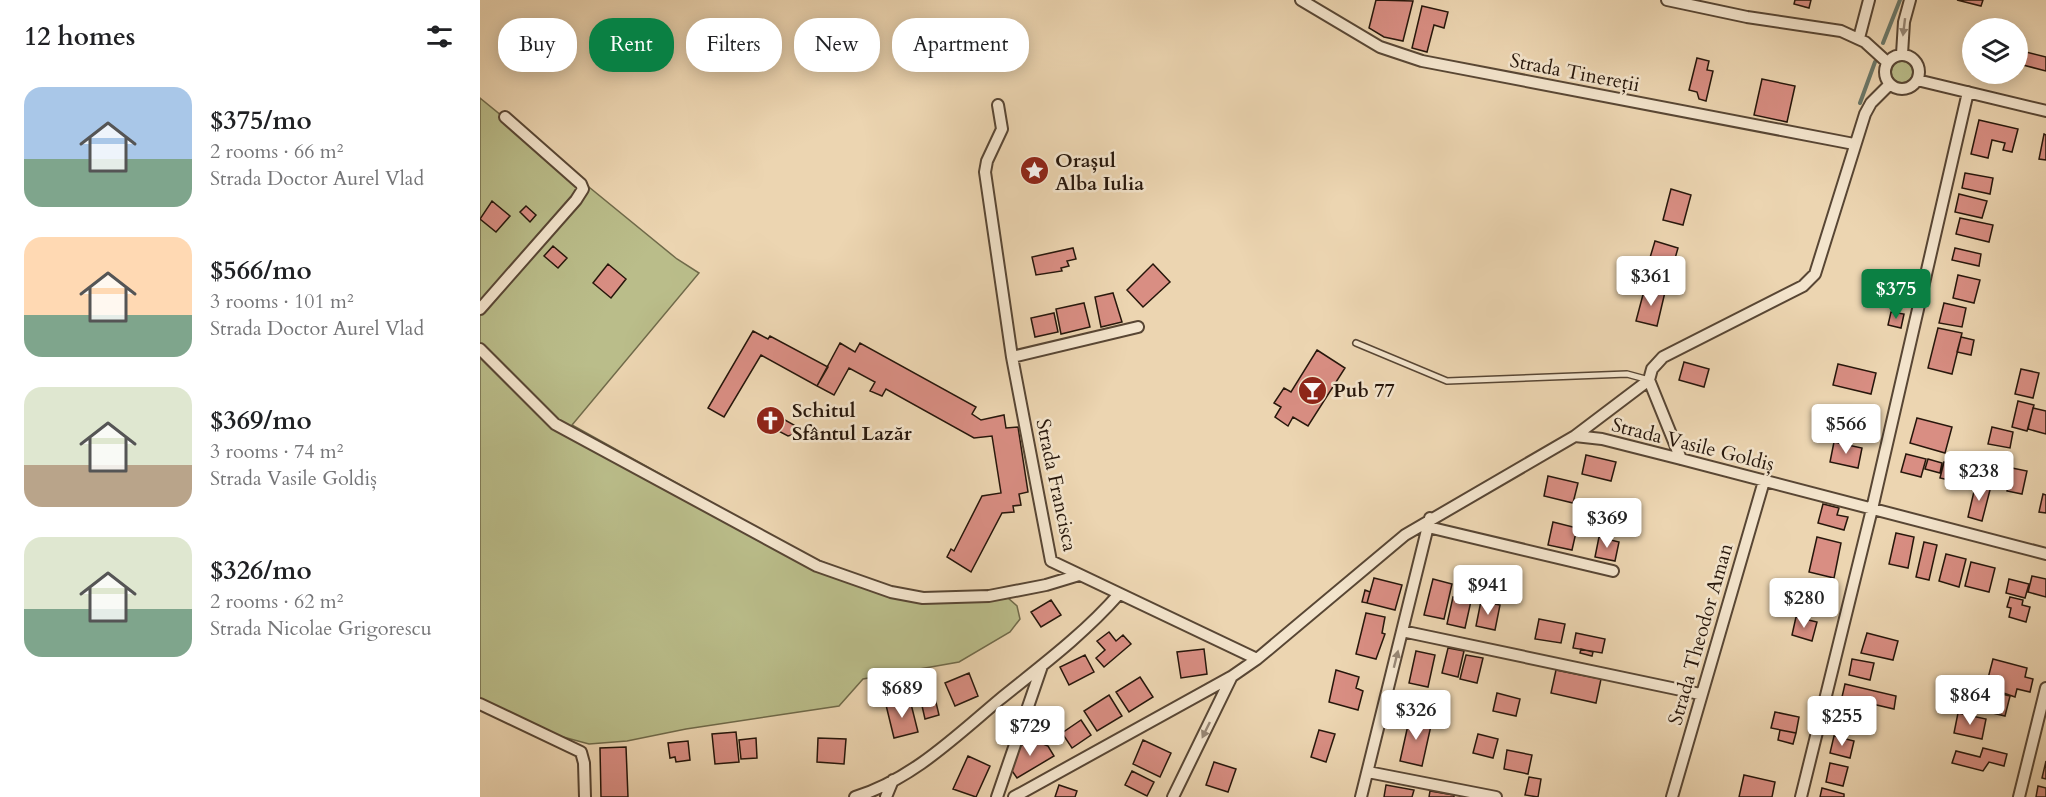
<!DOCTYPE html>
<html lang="en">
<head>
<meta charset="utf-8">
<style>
  body { margin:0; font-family:Cardo,serif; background:#f2f2f2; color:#202124; height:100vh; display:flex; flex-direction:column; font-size:22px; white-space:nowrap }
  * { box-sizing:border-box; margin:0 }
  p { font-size:20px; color:#757577 }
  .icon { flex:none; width:33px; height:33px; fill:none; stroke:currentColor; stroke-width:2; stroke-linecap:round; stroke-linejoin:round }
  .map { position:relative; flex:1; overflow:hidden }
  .side { display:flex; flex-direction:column; background:#fff; width:480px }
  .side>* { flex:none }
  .banner { position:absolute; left:18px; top:18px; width:570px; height:54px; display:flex; gap:12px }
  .buttons { position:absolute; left:1482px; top:18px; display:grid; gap:12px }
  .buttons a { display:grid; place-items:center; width:66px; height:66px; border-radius:50%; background:#fff; box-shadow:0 3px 15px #0003; font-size:30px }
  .price { position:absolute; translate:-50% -51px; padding:0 14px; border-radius:6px; background:#fff; color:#222; font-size:20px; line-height:39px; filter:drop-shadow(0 2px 3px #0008) }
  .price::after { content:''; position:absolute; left:50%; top:36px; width:18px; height:14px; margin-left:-9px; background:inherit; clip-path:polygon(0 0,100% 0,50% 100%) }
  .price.current { background:#0b8043; color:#fff }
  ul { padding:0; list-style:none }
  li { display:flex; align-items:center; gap:18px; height:150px; padding:0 24px }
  li span { display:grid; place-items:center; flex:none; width:168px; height:120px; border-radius:18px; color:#555 }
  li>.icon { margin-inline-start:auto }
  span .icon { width:72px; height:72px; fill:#fffc; stroke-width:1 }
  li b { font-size:26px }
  h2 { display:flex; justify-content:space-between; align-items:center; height:72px; padding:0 24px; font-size:26px }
  .chip { padding:0 21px; border-radius:24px; background:#fff; box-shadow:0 3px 15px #0003; font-size:21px; line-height:54px }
  .chip.current { background:#0b8043; color:#fff }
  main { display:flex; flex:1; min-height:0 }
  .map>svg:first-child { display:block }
  .green { fill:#babd8a; stroke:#706a4a; stroke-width:1.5 }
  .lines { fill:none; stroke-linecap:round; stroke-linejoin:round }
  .stream { stroke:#6b7869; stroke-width:4 }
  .building { fill:#d98e83; stroke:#26160b; stroke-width:1.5 }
  .service-casing { stroke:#584634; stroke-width:8 }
  .minor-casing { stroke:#584634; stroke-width:14 }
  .service { stroke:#f3e4cc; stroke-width:5 }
  .minor { stroke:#f3e4cc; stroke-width:10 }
  .oneway { fill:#978775 }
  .labels { text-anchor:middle; stroke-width:5; stroke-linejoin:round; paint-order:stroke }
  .street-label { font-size:20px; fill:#26160b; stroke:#f3e4cc }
  .poi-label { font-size:20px; font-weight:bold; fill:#26160b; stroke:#f3e4cc; text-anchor:start }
</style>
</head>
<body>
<main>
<section class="side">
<h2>12 homes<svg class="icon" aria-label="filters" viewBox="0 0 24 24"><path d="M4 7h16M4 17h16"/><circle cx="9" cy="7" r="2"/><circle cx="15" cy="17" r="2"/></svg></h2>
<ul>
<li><span style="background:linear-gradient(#a9c7e8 60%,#7fa58c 0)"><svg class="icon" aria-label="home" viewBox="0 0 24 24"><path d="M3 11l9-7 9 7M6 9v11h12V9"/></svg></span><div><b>$375/mo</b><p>2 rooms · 66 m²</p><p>Strada Doctor Aurel Vlad</p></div></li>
<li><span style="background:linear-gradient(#ffd9b3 65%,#7fa58c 0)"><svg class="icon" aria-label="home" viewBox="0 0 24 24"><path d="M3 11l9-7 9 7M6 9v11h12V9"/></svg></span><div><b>$566/mo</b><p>3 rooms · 101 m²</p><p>Strada Doctor Aurel Vlad</p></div></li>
<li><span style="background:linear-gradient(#dfe7d0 65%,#b9a48a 0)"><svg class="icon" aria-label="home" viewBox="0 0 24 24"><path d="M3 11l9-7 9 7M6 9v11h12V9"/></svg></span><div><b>$369/mo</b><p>3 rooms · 74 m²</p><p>Strada Vasile Goldiș</p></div></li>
<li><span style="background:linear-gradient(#dfe7d0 60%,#7fa58c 0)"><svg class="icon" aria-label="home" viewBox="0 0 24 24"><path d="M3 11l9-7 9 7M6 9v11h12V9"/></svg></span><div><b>$326/mo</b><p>2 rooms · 62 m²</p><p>Strada Nicolae Grigorescu</p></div></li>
</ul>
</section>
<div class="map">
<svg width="1566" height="797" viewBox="0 0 1566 797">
  <rect width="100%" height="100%" fill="#ecd5b1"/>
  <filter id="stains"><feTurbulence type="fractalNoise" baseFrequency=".00333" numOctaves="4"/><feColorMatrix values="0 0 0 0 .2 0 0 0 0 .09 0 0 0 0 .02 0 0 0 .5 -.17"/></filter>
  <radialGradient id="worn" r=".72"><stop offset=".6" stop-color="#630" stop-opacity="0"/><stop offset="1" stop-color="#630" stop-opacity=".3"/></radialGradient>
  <path class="green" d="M1411 72a11 11 0 1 1 22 0a11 11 0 1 1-22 0Z
    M0,98l197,161 22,14 -127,152 236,131 70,28 40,9 90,5 9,8 3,13 -10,13 -51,30 -96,17 -24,27 -153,23 -59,12 -38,3 -37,-10 -72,-35z"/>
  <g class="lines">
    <path class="stream" d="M1403,43l17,-43
      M1380,103l15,-41"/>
  </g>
  <path class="building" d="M896,0l37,1 -10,40 -19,-4 -15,-9z
    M1315,0h16l-2,8 -15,-4z
    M1477,0h26l-2,6z
    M942,6l26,6 -4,16 -10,-3 -7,27 -15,-4z
    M1542,51l24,6v14l-27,-7z
    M1217,58l12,3 -2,9 6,1 -7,30 -7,-2 -2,-7 -8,-2z
    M1282,79l33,7 -8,36 -33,-7z
    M1499,120l39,9 -6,23 -9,-2 2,-7 -13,-3 -4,18 -17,-4z
    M1564,134l2,1v25l-7,-1z
    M1485,173l28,5 -3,16 -28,-6z
    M1191,189l20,6 -8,30 -20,-5z
    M1479,194l28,7 -5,17 -27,-6z
    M12,201l18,15 -14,16 -16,-13z
    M46,206l10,9 -6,7 -10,-10z
    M1480,218l33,7 -4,17 -33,-8z
    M1175,241l23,7 -6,21 -10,-3 -2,9 -14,-4z
    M73,246l14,12 -9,10 -14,-12z
    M593,248l3,11 -9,2 2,5 -8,2 1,3 -26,4 -4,-18z
    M1475,248l26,6 -2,12 -27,-6z
    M128,264l18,15 -15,19 -18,-15z
    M673,264l17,18 -27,25 -16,-17z
    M1478,275l22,5 -6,23 -21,-5z
    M1165,287l20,5 -8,34 -21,-5z
    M633,293l9,29 -21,5 -6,-30z
    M604,303l6,24 -29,7 -5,-25z
    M1464,303l22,5 -4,19 -23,-4z
    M1411,312l13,2 -3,14 -13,-3z
    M574,313l4,19 -23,5 -4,-19z
    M1458,328l24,5 -10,41 -24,-6z
    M273,331l15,8 2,-3 58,31 -11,19 -56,-31 -37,62 -16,-9z
    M1481,337l13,3 -3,15 -14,-3z
    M360,343l15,9 5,-9 116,64 -4,7 9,6 23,-5 2,13 12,-1 10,65 -9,2 2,11 -8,1 1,6 -12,1 -31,59 -24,-15 4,-8 3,2 28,-55 19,-3 -9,-57 -18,2 -88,-49 -4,7 -12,-5 5,-9 -26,-14 -15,27 -17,-9z
    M837,350l28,18 -37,58 -15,-9 -5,9 -13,-9 6,-10 -7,-4 10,-15 7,4z
    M1204,362l25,7 -5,18 -25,-7z
    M1358,364l38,9 -5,21 -38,-9z
    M1541,369l18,4 -6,25 -18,-4z
    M1538,401l16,4 -7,26 -15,-4z
    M1368,408l21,5 -4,18 -21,-5z
    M1553,408l13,3v23l-18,-5z
    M289,411l25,14 2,3 -1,6 -7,2 -25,-13z
    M1437,418l35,9 -7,26 -35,-10z
    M1512,427l21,5 -3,16 -22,-4z
    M1354,442l28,6 -4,20 -28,-6z
    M1502,453l14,3 -7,28 -14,-3z
    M1426,454l20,5 -5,18 -20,-5z
    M1106,455l30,7 -5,19 -29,-7z
    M1448,459l14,4 -2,10 -15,-4z
    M1464,462l30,7 -3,16 -31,-7z
    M1532,468l15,3 -5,23 -15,-3z
    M1068,476l30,7 -5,20 -29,-7z
    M1496,483l15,3 -9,35 -14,-4z
    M1563,494l3,1v18l-7,-1z
    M1343,504l16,4 -2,7 11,2 -4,13 -26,-7z
    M1073,522l24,6 -5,22 -24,-5z
    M1416,533l18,4 -6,31 -19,-4z
    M1119,537l20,5 -4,19 -20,-4z
    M1337,537l24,6 -7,35 -25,-6z
    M1444,542l13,3 -8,35 -13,-3z
    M1466,554l20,5 -7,28 -20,-6z
    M1491,562l24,6 -6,24 -24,-6z
    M1552,576l14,3v18l-18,-5z
    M894,578l28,7 -7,25 -28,-7z
    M953,579l19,5 -8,35 -20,-4z
    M1529,579l20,5 -4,14 -19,-5z
    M885,590l5,2 -3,11 -5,-1z
    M973,597l18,4 -6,27 -18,-4z
    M1530,597l13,3 -1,5 8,2 -4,15 -17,-5 2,-9 -4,-1z
    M571,600l10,15 -20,12 -10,-15z
    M1001,601l19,4 -5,25 -19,-4z
    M886,613l19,4 -3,16 3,1 -9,25 -20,-5z
    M1316,617l21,5 -5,19 -20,-6z
    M1059,619l26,5 -4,19 -26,-4z
    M629,632l7,9 7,-6 8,9 -27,23 -8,-9 9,-8 -8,-9z
    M1096,633l29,6 -3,14 -29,-5z
    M1387,633l31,8 -5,19 -32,-7z
    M968,648l16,3 -6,26 -16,-4z
    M724,649l3,25 -26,4 -4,-26z
    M1101,649l12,3 -1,4 -12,-3z
    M936,651l19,4 -7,32 -19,-4z
    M605,655l9,17 -25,13 -9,-18z
    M986,655l17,3 -6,25 -17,-4z
    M1372,659l22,4 -4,17 -21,-5z
    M1513,659l34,9 -2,9 8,2 -3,13 -13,-3 -2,8 -23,-8 2,-5 -7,-2z
    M856,670l23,7 -3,11 7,3 -5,19 -29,-8z
    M1076,670l45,9 -5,24 -45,-10z
    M489,673l9,23 -23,10 -10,-23z
    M660,677l13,20 -24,15 -13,-20z
    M1365,684l51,12 -2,13 -52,-12z
    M1505,690l25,6 -5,20 -25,-6z
    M1017,693l23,6 -4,17 -23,-5z
    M454,694l5,21 -14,4 -5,-22z
    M629,695l13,21 -25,15 -13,-20z
    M430,700l8,32 -24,6 -8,-33z
    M1363,702l19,4 -3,12 -18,-3z
    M1295,712l24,5 -3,16 -25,-5z
    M1478,713l28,6 -4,20 -28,-6z
    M930,716l22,5 -10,45 -22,-5z
    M1360,717l17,4 -2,11 -17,-4z
    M601,720l10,15 -19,13 -10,-15z
    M839,730l16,4 -9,28 -15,-5z
    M1300,730l16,3 -3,11 -15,-4z
    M256,732l3,30 -24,2 -3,-30z
    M998,734l20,5 -5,19 -20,-5z
    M1354,736l20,5 -4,17 -20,-5z
    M276,738l1,20 -16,1 -2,-19z
    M338,738l28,1 -2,25 -27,-2z
    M551,739l17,7 6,10 -37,22 -7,-10 9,-21z
    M663,740l28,13 -11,24 -27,-13z
    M208,741l2,19 -14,2 -1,-5 -5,1 -2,-15z
    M146,747l2,50h-27l-1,-49z
    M1503,748l24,6 -3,12 -15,-4 -6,9 -31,-8 4,-12 24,6z
    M1027,750l25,5 -4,19 -24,-5z
    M488,756l22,10 -14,31 -23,-8z
    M1566,761v18l-4,-1z
    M734,762l22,7 -8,23 -22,-7z
    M1350,763l18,4 -5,19 -17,-4z
    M652,771l22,11 -7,14 -22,-11z
    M1264,775l31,7 -3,15h-33z
    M1049,777l12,2 -3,18 -13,-2z
    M579,785l18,6 -2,6h-20z
    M906,785l28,5 -2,7h-28z
    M1558,786l8,2v9h-10z
    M1342,788l22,6v3h-24z
    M950,791l24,4v2h-25z"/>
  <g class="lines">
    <defs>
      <path id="service" d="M876,343l91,38 180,-7 22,6"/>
      <path id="minor" d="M821,0l79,47 42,14 432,83
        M1187,0l80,17 94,14 24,11 22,20
        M1379,38l10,-38
        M1422,54l2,-32 6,-22
        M1405 72a17 17 0 1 1 34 0a17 17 0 1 1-34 0Z
        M1437,80l129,31
        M518,105l4,24 -15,32 -2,11 27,185 39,204 206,98
        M0,309l96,-109 7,-11 -2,-5 -76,-67
        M0,349l75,75 262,142 74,26 32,6 66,-2 57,-11 33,-10
        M532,357l126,-30
        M1169,380l32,79
        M1095,436l27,3 79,20 365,95
        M948,527l185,44
        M922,631l298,63
        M0,704l101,48 3,11 1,34
        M888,772l128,25
        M375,797c56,-17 100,-60 144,-97 42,-34 84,-65 120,-106
        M406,797l7,-17
        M517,797l45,-131
        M534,797l217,-120 26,-18 148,-124 170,-99 74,-56 3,-11 11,-12 140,-71 12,-12 50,-160 6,-11 19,-19
        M693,797l58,-119
        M881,797l69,-279
        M1192,797l92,-316
        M1321,797l71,-288 96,-417
        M1539,797l27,-109"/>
    </defs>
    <use href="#service" class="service-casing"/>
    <use href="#minor" class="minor-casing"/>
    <use href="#service" class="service"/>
    <use href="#minor" class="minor"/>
  </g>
  <defs><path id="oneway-solid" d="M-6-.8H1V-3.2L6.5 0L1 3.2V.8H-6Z" transform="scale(1.5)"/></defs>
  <g class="oneway">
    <use href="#oneway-solid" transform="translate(1424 27) rotate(97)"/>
    <use href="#oneway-solid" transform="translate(916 659) rotate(-76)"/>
    <use href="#oneway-solid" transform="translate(726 730) rotate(116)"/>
  </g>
  <defs>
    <symbol id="sight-disc" viewBox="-11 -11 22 22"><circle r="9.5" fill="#8f2418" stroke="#f3e4cc"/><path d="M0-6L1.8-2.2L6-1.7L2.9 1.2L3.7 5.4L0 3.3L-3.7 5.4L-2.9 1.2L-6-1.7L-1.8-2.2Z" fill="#fff"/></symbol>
    <symbol id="bar-disc" viewBox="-11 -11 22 22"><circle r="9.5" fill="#8f2418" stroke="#f3e4cc"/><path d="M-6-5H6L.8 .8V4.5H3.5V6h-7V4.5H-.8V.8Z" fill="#fff"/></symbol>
    <symbol id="church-disc" viewBox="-11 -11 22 22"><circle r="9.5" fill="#8f2418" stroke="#f3e4cc"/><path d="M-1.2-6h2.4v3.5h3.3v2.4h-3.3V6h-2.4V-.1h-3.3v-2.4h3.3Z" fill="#fff"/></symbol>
  </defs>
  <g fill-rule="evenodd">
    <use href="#sight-disc" x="538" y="154" width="33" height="33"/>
    <use href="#bar-disc" x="816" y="374" width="33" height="33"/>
    <use href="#church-disc" x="274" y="404" width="33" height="33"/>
  </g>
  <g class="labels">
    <g class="street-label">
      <text transform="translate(1095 72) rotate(11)" y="7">Strada Tinereții</text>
      <text transform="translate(1213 444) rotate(14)" y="7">Strada Vasile Goldiș</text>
      <text transform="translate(577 485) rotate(78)" y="7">Strada Francisca</text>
      <text transform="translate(1220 634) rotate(-74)" y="7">Strada Theodor Aman</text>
    </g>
    <g class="poi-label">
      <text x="575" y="167">Orașul<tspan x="575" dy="23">Alba Iulia</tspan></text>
      <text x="853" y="397">Pub 77</text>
      <text x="312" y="417">Schitul<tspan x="312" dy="23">Sfântul Lazăr</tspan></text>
    </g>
  </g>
  <rect width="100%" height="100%" filter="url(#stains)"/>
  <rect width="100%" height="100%" fill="url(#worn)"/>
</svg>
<div class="buttons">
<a><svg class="icon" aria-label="layers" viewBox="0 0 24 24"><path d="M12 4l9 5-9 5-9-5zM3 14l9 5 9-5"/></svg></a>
</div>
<b class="price" style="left:1171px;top:307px">$361</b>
<b class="price current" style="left:1416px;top:320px">$375</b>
<b class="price" style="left:1366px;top:455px">$566</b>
<b class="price" style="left:1499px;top:502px">$238</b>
<b class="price" style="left:1127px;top:549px">$369</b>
<b class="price" style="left:1008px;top:616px">$941</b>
<b class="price" style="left:1324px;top:629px">$280</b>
<b class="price" style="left:422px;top:719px">$689</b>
<b class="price" style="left:1490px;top:726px">$864</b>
<b class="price" style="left:936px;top:741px">$326</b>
<b class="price" style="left:1362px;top:747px">$255</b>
<b class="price" style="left:550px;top:757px">$729</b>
<div class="banner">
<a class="chip">Buy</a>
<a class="chip current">Rent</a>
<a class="chip">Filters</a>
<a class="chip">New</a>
<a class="chip">Apartment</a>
</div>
</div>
</main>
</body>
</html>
